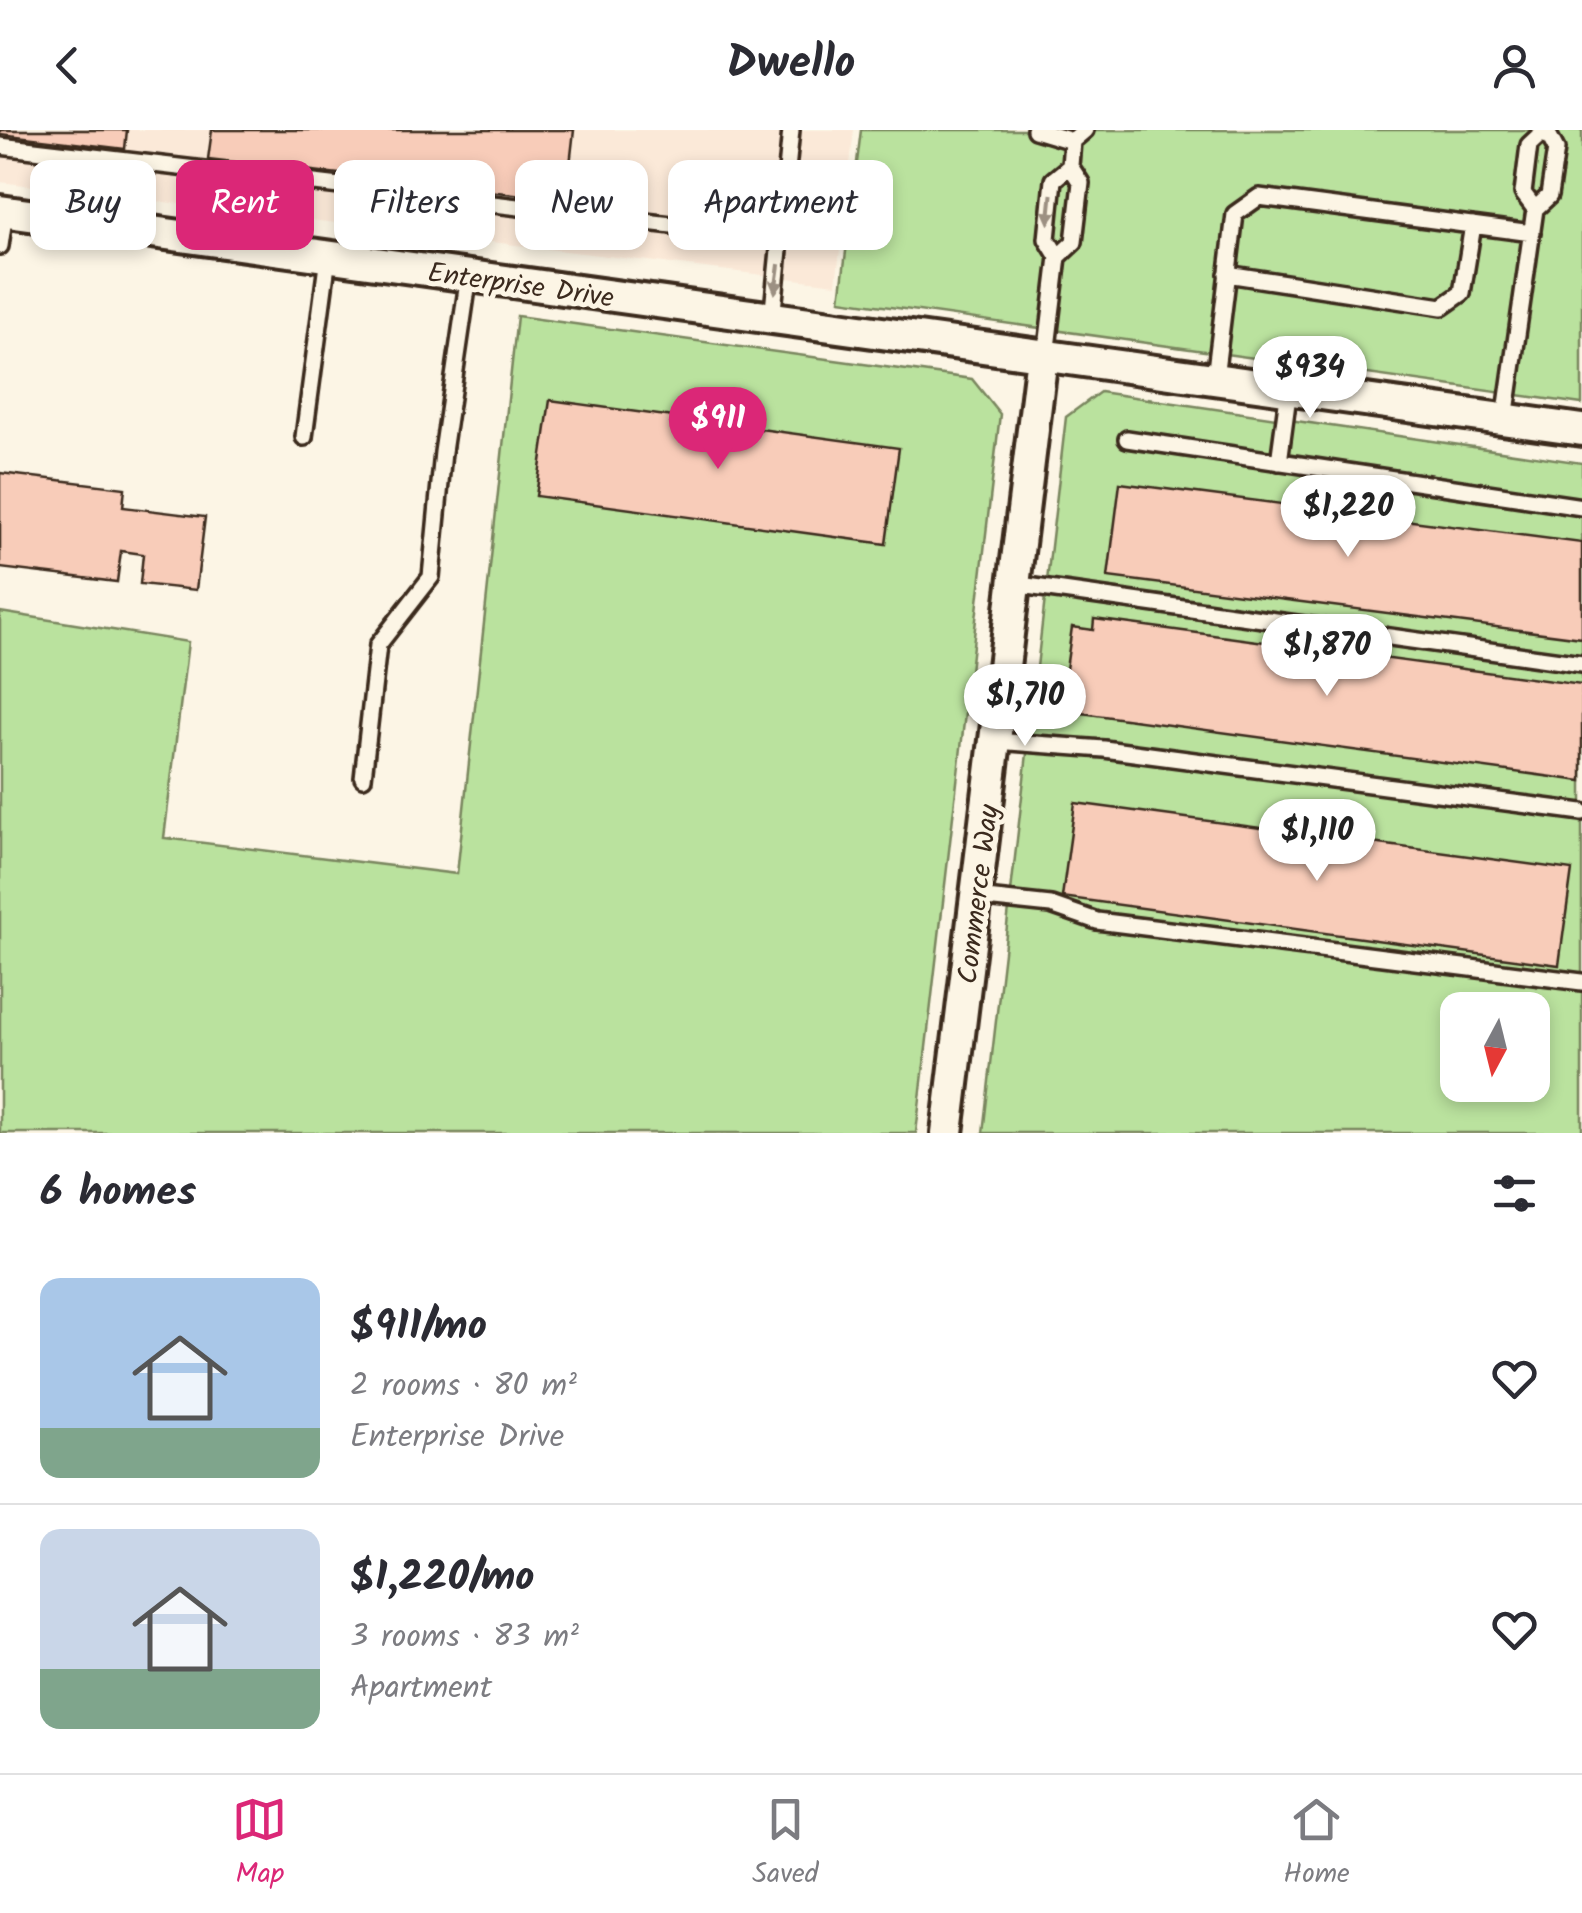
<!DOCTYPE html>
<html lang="en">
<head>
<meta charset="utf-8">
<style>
  body { margin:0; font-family:Kalam,sans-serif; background:#f7f7f7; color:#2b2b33; height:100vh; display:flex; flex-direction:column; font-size:38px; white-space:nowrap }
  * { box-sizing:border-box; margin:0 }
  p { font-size:32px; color:#7c7c81 }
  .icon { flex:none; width:55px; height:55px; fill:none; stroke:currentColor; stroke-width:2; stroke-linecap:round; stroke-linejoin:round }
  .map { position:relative; height:1003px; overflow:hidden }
  .details { display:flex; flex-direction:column; background:#fff; flex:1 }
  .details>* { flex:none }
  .guide { position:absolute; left:30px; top:30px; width:1000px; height:90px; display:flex; gap:20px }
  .needle { width:65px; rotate:187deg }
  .controls { position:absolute; left:1440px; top:862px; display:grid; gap:20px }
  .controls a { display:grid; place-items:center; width:110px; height:110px; border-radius:20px; background:#fff; box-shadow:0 5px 15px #0003; font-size:50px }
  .price { position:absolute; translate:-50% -85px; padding:0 22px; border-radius:35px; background:#fff; color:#222; font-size:32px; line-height:65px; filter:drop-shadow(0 2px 5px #0008) }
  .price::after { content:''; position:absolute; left:50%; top:60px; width:30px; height:22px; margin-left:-15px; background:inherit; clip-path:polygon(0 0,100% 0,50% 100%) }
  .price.on { background:#db2777; color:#fff }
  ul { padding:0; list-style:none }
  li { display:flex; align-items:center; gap:30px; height:250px; padding:0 40px }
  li+li { border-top:2px solid #e1e1e2 }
  li span { display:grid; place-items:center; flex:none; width:280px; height:200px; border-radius:20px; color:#555 }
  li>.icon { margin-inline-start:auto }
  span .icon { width:120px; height:120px; fill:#fffc; stroke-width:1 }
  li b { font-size:42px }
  h2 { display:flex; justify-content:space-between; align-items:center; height:120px; padding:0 40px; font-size:42px }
  .tag { padding:0 35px; border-radius:20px; background:#fff; box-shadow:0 5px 15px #0003; font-size:35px; line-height:90px }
  .tag.on { background:#db2777; color:#fff }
  header { display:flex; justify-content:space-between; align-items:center; height:130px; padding:0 40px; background:#fff; font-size:45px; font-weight:700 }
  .tab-bar { display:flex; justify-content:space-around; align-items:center; height:140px; border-top:2px solid #e1e1e2; background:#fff; font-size:28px; color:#7c7c81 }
  .tab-bar a { display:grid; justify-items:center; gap:5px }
  .tab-bar .on { color:#db2777 }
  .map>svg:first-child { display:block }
  .built { fill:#fbe9d8 }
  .green { fill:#bae29e; stroke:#7a865e; stroke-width:2.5; fill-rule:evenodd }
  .building { fill:#f8ccb9; stroke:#3b2a1e; stroke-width:2.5 }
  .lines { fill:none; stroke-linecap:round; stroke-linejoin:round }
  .lane-casing { stroke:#3b2a1e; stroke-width:22 }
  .street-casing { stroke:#3b2a1e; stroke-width:38 }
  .lane { stroke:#fcf5e5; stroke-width:15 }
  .street { stroke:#fcf5e5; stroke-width:30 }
  .oneway { fill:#9c9082 }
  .labels { text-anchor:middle; stroke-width:10; stroke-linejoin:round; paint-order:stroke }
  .street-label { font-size:28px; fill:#3b2a1e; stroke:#fcf5e5 }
</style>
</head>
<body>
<header><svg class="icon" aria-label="back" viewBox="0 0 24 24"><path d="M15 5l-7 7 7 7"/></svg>Dwello<svg class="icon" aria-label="person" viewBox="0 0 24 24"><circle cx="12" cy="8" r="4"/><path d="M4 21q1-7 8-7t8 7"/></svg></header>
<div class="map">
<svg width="1582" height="1003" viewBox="0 0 1582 1003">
  <rect width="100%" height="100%" fill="#fcf5e5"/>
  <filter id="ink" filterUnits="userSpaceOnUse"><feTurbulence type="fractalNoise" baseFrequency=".01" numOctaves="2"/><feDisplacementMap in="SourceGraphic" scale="20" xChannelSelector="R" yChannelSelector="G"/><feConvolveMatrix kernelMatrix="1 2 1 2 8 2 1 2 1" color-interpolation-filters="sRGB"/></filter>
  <g filter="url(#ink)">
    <path class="built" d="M0,0h854l-18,154 -836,-102z"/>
    <path class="green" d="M861,0h721v274l-742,-104z
      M517,186l455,63 28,35 -84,719h-916v-521l188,30 -24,196 293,36z
      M1100,262l482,71v670h-599l83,-716zM1458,880h74v75h-74z"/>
    <path class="building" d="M0,0h127l-2,19 -125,-15z
      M212,0h362l-8,70 -358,-41z
      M550,270l349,48 -13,96 -350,-48z
      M0,343l125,15 -2,19 82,10 -9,73 -56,-6 3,-30 -22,-3 -4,31 -117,-14z
      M1120,353l462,60v95l-474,-61z
      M1094,489l488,66v96l-501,-68 2,-13 -21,-3 10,-70 21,3z
      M1075,673l497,67 -13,95 -497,-68z"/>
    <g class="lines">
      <defs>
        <path id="lane" d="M1035,0l37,11
          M0,16l782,92
          M1535,79l14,-13 7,-47 -10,-19
          M0,116l5,-35
          M1058,127l16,-15 7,-59 -11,-17 2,-25 13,-11
          M1227,144l215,33 20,-14 11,-68
          M772,190l19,-190
          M1046,226l12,-99 -11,-18 6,-59 17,-14
          M1215,248l20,-164 24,-17 273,36
          M1505,289l30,-210 -12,-16 6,-48 16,-15
          M304,307l24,-180
          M1127,309l455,68
          M1279,332l10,-74
          M1013,454l569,80
          M996,611l108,8 478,63
          M363,648l15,-133 53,-68 12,-125 26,-177
          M976,767l75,8 46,16 485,61"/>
        <path id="street" d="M0,81l1582,219
          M947,1003l95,-777"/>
      </defs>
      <use href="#lane" class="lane-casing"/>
      <use href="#street" class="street-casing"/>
      <use href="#lane" class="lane"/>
      <use href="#street" class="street"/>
    </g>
    <defs><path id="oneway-solid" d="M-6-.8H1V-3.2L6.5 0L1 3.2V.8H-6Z" transform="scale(2.5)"/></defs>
    <g class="oneway">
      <use href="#oneway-solid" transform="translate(1050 79) rotate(96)"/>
      <use href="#oneway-solid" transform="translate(777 149) rotate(98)"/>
    </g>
  </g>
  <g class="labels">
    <g class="street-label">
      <text transform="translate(521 154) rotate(8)" y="10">Enterprise Drive</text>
      <text transform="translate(977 764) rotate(-83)" y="10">Commerce Way</text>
    </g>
  </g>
</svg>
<div class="controls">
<a><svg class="needle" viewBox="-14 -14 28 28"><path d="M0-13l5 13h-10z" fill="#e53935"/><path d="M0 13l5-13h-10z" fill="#7c7c81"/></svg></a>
</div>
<b class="price" style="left:1310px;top:291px">$934</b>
<b class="price on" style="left:718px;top:342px">$911</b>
<b class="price" style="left:1348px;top:430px">$1,220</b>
<b class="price" style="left:1327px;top:569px">$1,870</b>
<b class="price" style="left:1025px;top:619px">$1,710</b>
<b class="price" style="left:1317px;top:754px">$1,110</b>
<div class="guide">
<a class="tag">Buy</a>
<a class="tag on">Rent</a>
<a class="tag">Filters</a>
<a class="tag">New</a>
<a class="tag">Apartment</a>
</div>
</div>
<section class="details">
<h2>6 homes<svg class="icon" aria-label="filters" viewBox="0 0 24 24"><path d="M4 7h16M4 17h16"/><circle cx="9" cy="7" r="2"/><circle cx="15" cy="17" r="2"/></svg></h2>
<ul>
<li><span style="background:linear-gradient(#a9c7e8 75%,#7fa58c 0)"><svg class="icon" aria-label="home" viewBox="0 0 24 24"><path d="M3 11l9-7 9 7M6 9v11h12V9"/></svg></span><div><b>$911/mo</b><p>2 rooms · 80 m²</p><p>Enterprise Drive</p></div><svg class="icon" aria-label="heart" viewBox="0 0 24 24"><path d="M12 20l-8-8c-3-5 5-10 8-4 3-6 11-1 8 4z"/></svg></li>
<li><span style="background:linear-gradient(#c9d6e8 70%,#7fa58c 0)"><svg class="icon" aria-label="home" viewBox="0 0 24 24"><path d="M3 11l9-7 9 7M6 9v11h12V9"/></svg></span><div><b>$1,220/mo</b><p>3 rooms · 83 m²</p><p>Apartment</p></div><svg class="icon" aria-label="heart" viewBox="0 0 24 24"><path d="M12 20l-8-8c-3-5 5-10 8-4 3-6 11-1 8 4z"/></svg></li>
</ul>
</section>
<nav class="tab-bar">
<a class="on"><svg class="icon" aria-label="map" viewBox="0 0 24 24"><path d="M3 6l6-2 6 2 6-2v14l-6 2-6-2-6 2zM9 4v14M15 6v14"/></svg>Map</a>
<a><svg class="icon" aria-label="saved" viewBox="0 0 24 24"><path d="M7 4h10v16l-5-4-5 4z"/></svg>Saved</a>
<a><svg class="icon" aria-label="home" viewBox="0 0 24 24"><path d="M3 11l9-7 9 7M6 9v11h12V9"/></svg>Home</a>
</nav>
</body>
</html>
